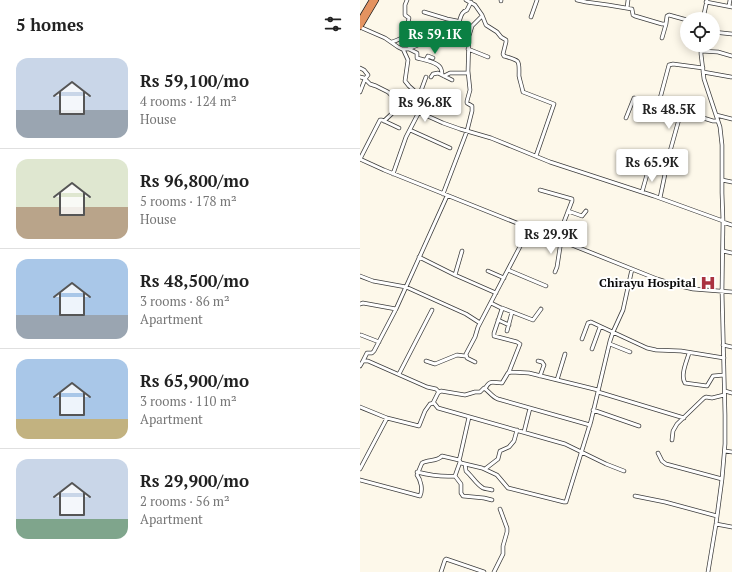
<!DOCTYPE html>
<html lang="en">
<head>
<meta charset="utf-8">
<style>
  body { margin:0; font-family:"PT Serif",serif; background:#f6f6f6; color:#222; height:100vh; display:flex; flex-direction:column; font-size:15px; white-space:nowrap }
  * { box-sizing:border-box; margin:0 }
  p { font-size:13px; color:#767676 }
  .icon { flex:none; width:22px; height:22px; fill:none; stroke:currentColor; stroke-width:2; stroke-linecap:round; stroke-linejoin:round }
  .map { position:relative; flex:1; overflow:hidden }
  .drawer { display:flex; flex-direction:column; background:#fff; width:360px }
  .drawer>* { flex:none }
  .controls { position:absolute; left:320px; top:12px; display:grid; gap:8px }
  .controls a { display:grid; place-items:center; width:40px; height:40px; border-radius:50%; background:#fff; box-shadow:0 2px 10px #0003; font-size:20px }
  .price { position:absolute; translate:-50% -34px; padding:0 9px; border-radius:4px; background:#fff; color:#222; font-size:13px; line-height:26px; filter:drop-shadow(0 1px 2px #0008) }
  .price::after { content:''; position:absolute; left:50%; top:24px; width:12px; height:9px; margin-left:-6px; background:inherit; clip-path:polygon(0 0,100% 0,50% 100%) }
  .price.selected { background:#0b8043; color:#fff }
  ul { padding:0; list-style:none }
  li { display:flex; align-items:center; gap:12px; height:100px; padding:0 16px }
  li+li { border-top:1px solid #e0e0e0 }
  li span { display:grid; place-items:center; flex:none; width:112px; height:80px; border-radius:12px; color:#555 }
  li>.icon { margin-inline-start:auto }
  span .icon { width:48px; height:48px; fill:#fffc; stroke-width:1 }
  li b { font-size:17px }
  h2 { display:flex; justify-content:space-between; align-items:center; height:48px; padding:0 16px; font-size:17px }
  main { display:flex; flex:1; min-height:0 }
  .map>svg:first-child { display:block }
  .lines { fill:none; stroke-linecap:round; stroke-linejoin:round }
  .minor-casing { stroke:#3d3d3d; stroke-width:4.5 }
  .highway-casing { stroke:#1b1b1b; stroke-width:6 }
  .minor { stroke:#fff; stroke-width:3 }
  .highway { stroke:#e49360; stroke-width:4.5 }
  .labels { text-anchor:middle; stroke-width:4; stroke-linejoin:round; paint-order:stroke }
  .poi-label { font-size:12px; font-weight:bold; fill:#0a0a0a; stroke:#fff; text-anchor:end }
</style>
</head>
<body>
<main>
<section class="drawer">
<h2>5 homes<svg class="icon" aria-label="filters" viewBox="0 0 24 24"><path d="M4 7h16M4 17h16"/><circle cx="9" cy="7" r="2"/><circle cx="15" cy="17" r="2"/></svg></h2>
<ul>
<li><span style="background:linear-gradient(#c9d6e8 65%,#9aa5b1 0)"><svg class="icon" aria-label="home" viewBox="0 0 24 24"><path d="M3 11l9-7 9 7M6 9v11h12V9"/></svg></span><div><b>Rs 59,100/mo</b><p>4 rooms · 124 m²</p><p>House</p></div></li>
<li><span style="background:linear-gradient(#dfe7d0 60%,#b9a48a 0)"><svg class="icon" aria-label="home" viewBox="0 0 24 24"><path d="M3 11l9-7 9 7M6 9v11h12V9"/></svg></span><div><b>Rs 96,800/mo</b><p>5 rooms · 178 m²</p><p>House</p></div></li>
<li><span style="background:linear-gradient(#a9c7e8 70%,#9aa5b1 0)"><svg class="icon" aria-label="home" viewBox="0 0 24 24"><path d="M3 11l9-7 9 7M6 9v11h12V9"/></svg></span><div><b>Rs 48,500/mo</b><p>3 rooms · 86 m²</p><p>Apartment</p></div></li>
<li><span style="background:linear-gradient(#a9c7e8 75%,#c2b280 0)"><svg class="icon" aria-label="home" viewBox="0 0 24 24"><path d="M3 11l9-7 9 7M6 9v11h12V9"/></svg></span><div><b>Rs 65,900/mo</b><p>3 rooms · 110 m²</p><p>Apartment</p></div></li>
<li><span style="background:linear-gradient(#c9d6e8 75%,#7fa58c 0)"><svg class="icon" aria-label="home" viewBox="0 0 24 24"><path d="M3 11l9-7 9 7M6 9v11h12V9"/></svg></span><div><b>Rs 29,900/mo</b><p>2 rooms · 56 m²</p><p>Apartment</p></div></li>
</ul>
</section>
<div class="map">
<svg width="372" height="572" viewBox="0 0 372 572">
  <rect width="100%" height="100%" fill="#fdf8ea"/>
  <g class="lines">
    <defs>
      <path id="minor" d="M106,0l9,5 7,10 4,10 11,7 4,5 5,3v2l-3,12 1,2c17,5 15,4 15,20 1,5 3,11 4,16l31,12 -18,52
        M217,0l9,2 22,3 24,4 1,6 2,1 27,8h4l1,-8 2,-1 18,5
        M141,1v-1
        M346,2l26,5
        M369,6l1,-6
        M267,8l1,-8
        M64,12l23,7 10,2 2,1 2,4 9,5
        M171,17l6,-17
        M343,19l4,-19
        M99,22c2,-5 2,-10 8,-12l4,-8
        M0,27l25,11 13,9 4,2h6l10,-4 4,-12
        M353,32l19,2
        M302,38l4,-14
        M32,42c17,-6 13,-7 17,-24l-4,-3v-10l2,-5
        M341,45v9l3,25 16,48 2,18v48l1,29 -1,69 3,124v29l-3,35 -6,45 -8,48
        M43,49l5,11 -3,21 4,5 10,9
        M49,49l8,4v5c7,2 22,4 24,11 1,2 1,4 1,6
        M108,49l20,8
        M341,51l17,1 14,4
        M66,60l2,-4 5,2
        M0,68l4,2 4,5 -3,4 -5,13
        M343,72l28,5
        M84,76l6,-3h18
        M0,77l4,1 6,6 6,2 12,6 4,4 7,3 3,6
        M71,77l2,-3 5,-1 14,7
        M54,110l12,-33
        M356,115l16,4
        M266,118l8,-20 23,8h1l11,-41 4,-1 30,4
        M24,121l15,-14 4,-2 40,18 17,6 31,9 59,24 104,34 69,25
        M50,130l40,18
        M0,159l24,11 273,109 19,6 17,4 39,3
        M0,159l20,-39h2l17,8
        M33,174l13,-37 13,-25
        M362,180l10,2
        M180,190l32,9v2l-15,39
        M282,192l6,-21
        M83,194l24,-63 5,-20v-5l-5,-3v-2l3,-11 -2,-19 1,-35 3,-10 10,-10
        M300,198l9,-43 12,-43h3l29,9h5
        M208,211l14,5 4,-5
        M363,222l9,3
        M363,251l9,2
        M59,257l36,18 41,18
        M148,270l38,16
        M128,271l16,7
        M195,272l2,-5 4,-26
        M95,275l7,-24
        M0,276l13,5 33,6 60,27 14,9
        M131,303l10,5 1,1 -8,24v3l23,6 3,2 -11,28
        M0,304l3,-1 33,6
        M142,308l31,12 8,-11
        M138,320l11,5
        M147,331l5,-19
        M1,335l18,7
        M222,339l6,-16 3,-1 56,26 9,2 25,1 43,7
        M250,344l20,8
        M363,345l9,2
        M232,349l8,-22
        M329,353c-2,8 -9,22 -4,30l22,3 6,-10 11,-1
        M3,361l4,-8h5l2,-2 22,-42 51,-113
        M66,361l9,3 22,-9 8,1
        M178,361l4,1 2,3 -4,11
        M115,362l-8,-4 -1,-4 9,-17 3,-10 47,-90 3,-9
        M0,366l3,-5h5l59,26 9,2 3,3
        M39,374l33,-64
        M197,380l8,-26
        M125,389c5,-10 8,-6 17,-6l6,-10 3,-1 18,1 69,17
        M365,391l7,2
        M238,392l86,26
        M73,403l5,-10 3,-2 24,4 10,-3h5l4,-4c5,3 8,9 14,11l92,26
        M0,407l27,11 32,8 6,-15 5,-7 4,-1 4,5 127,36 41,20 18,7
        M233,410l46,16
        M109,417l-9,40 -1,3 2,3 21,5 15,7 11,13 56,14h2l25,-81 19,-80 3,-9 10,-22 9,-41
        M164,432l6,-24
        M312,440l1,-9 4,-7 27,-26 2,-1 6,1 12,-3
        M365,451l7,1
        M298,453l4,8 4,3 56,15
        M105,464l1,7c6,5 10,13 17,17 2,1 6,1 9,2
        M0,469l27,-51
        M125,469l13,-10 2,-8 9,-4 5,-6 3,-11
        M57,472c12,3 26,5 38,4l5,-14
        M95,476l6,8v9l2,3 21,2 8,2
        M0,480l60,16c3,-6 1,-16 -3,-21l5,-12c6,-4 15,-1 20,-7l17,4
        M275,496l30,6 52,14
        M356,524l16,3
        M81,572l4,-12 1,-1 38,13
        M134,572l9,-18v-8l4,-14v-4l-7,-19"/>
      <path id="highway" d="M0,20l12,-20
        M0,27l16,-27"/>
    </defs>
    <use href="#minor" class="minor-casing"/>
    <use href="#highway" class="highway-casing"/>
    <use href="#minor" class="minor"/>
    <use href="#highway" class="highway"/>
  </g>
  <defs>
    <symbol id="hospital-bare" viewBox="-9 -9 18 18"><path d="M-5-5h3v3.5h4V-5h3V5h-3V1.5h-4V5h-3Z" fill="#aa3240" stroke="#fff" stroke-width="2.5" paint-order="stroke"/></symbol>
  </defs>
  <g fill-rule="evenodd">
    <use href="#hospital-bare" x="337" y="272" width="22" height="22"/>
  </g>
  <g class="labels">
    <g class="poi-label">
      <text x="336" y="287">Chirayu Hospital</text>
    </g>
  </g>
</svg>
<div class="controls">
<a><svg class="icon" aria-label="locate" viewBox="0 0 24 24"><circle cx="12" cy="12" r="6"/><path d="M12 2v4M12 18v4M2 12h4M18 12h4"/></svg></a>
</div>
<b class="price selected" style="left:75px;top:55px">Rs 59.1K</b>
<b class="price" style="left:65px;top:123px">Rs 96.8K</b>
<b class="price" style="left:309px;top:130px">Rs 48.5K</b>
<b class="price" style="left:292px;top:183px">Rs 65.9K</b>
<b class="price" style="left:191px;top:255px">Rs 29.9K</b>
</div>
</main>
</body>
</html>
